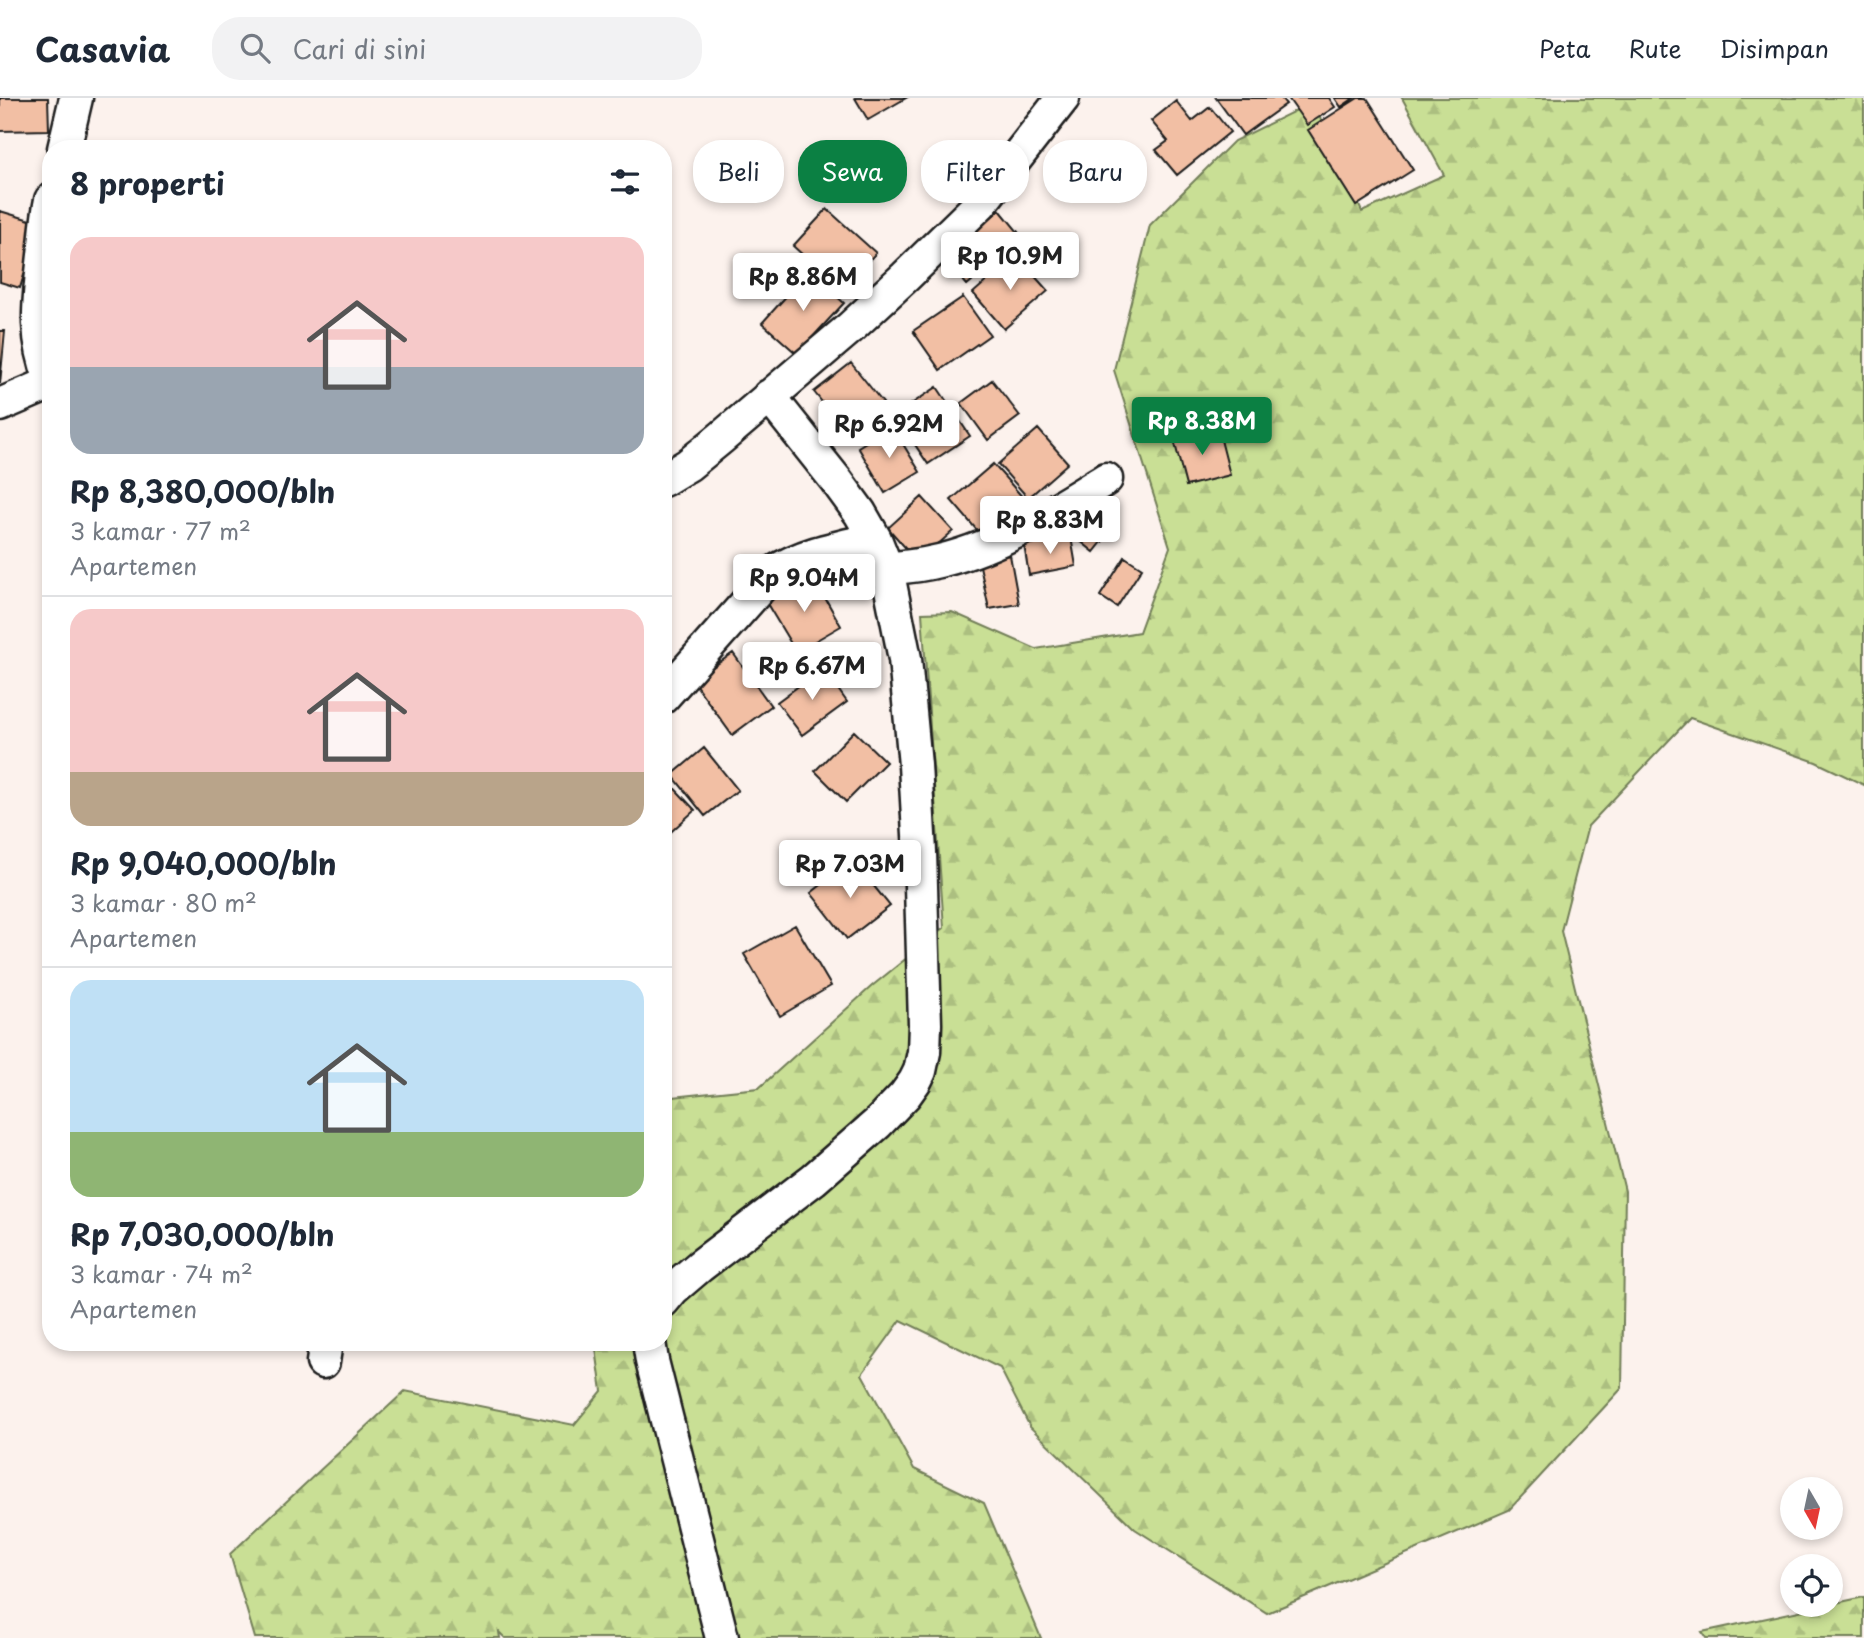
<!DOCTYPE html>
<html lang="id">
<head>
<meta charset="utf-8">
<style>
  body { margin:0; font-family:"Playpen Sans",sans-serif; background:#f2f2f3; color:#1f2937; height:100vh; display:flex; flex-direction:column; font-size:26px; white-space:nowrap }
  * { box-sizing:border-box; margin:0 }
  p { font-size:23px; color:#747a83 }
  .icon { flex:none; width:38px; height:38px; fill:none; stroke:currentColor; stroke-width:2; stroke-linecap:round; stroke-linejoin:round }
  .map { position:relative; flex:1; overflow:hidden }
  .panel { position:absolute; left:42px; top:42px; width:630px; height:1211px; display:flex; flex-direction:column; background:#fff; border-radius:28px; box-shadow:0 4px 10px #0003 }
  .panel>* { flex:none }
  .top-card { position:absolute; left:693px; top:42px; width:665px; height:63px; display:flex; gap:14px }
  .needle { width:46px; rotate:171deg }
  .buttons { position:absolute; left:1780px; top:1379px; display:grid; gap:14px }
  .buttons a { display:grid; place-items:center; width:63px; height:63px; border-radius:50%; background:#fff; box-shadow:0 4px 10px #0003; font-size:35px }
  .price { position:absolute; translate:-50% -60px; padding:0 16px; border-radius:7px; background:#fff; color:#222; font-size:23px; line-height:46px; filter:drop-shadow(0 2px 4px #0008) }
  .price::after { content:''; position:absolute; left:50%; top:42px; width:21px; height:16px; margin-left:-10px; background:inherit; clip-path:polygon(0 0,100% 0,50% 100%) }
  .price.active { background:#0b8043; color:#fff }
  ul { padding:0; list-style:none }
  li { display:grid; align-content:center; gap:14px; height:371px; padding:0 28px }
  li+li { border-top:2px solid #e0e1e3 }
  li span { display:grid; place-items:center; height:217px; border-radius:21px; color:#555 }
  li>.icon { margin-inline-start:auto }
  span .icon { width:126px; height:126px; fill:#fffc; stroke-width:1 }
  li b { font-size:30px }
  h2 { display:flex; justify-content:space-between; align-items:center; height:84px; padding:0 28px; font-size:30px }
  .pill { padding:0 24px; border-radius:28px; background:#fff; box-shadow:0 4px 10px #0003; font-size:24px; line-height:63px }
  .pill.active { background:#0b8043; color:#fff }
  header { display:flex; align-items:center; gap:42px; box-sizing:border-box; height:98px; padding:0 35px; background:#fff; border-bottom:2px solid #e0e1e3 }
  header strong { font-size:33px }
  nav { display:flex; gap:38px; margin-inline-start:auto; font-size:24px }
  .search { width:490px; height:63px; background:#f2f2f3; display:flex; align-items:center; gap:18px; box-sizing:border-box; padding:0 24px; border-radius:28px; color:#747a83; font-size:26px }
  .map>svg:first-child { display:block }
  .forest { fill:url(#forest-firs); stroke:#727e58; stroke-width:2 }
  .building { fill:#f2bfa4; stroke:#1c1c1c; stroke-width:2 }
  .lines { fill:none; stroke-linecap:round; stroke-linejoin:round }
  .minor-casing { stroke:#1c1c1c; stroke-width:37 }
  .minor { stroke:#fff; stroke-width:32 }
</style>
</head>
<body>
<header>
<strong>Casavia</strong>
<div class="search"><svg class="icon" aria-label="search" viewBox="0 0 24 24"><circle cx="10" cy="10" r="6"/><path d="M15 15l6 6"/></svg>Cari di sini</div>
<nav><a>Peta</a><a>Rute</a><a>Disimpan</a></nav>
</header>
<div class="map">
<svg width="1864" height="1540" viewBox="0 0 1864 1540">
  <defs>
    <pattern id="forest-firs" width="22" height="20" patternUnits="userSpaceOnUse" patternTransform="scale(1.75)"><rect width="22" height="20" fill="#c9df95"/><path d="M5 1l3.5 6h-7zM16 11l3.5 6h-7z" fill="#acbf80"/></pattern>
  </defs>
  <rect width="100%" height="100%" fill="#fcf2ed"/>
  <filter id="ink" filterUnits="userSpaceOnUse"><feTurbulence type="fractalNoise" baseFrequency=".0143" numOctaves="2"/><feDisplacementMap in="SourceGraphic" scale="14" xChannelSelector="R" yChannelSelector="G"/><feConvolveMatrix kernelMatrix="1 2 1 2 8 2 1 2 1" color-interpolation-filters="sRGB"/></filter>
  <g filter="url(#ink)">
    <path class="forest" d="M1402,0h462v687l-48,-23 -126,-44 -102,108 -27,105 64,260 -3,197 -113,122 -242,103 -132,-84 -105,-102 -30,-59 -99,-48 -39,54 52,95 70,34 57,135h-536l-6,-6 1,6h-245l-25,-84 175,-163 169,34 28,-34 -7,-49h68v-244l96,-10 113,-102 72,-58 -22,-315 30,-1 84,37 103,-17 31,-85 -56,-177 36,-145 84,-84 79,-39 49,110 82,-37z
      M1864,1499v41h-158l-4,-6z"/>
    <path class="building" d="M0,0h48l1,32 -49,1z
      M855,0h51l-38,22z
      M1216,0h65l5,6 -43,31z
      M1288,0h41l6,9 -28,18z
      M1335,0h19l-13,9z
      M1358,0h9l46,72 -57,36 -48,-76z
      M1176,3l16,20 18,-14 20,25 -53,43 -21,-25 12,-9 -17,-20z
      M827,111l49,44 -35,37 -48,-44z
      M1000,112l23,28 -56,47 -24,-29z
      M0,113l40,12 -20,65 -20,-6z
      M1016,157l32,36 -44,38 -31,-36z
      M809,173l35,32 -47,51 -35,-31z
      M963,199l27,38 -50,35 -27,-39z
      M0,233h5l-5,53z
      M851,265l32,40 -37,29 -32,-40z
      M992,282l28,36 -32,24 -27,-37z
      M937,289l33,49 -42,28 -33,-49z
      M892,328l28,46 -35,21 -27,-46z
      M1218,330l12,47 -44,11 -12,-46z
      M1038,331l30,34 -40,35 -30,-34z
      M993,366l32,36 -43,36 -31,-36z
      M922,399l31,34 -35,31 -30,-34z
      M1080,401l34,28 -20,25 -35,-28z
      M1071,439l5,29 -47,9 -5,-30z
      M1010,457l9,49 -30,5 -10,-48z
      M1125,459l17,11 -25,39 -17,-11z
      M812,477l29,51 -45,26 -30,-50z
      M733,555l38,53 -39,29 -39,-54z
      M823,570l24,34 -45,33 -25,-33z
      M854,633l32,31 -40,40 -31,-31z
      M704,650l34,42 -33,26 -33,-41z
      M663,678l32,34 -32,29z
      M853,762l37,46 -43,33 -36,-46z
      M795,827l36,61 -51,30 -36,-62z"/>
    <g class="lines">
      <defs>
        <path id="minor" d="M64,51l12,-51
          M51,102c-4,18 -5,37 -7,55 -5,48 -11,78 7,125
          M0,307l51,-22
          M663,382l25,-15 33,-27 129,-110 55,-51 76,-74 82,-105
          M887,471c14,-2 29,-3 43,-6 65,-13 121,-50 176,-84
          M663,599l110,-124c31,-20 67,-26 102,-34
          M663,1203l10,-12 27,-23 114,-87 64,-56 27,-28 10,-14 5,-10 4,-19 1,-28 -5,-172 -5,-87 -10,-106 -18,-90 -12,-30 -15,-26 -24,-33 -67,-84
          M649,1244l3,19 70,277
          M323,1264l3,-20"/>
      </defs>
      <use href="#minor" class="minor-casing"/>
      <use href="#minor" class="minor"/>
    </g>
  </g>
</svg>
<div class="buttons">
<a><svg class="needle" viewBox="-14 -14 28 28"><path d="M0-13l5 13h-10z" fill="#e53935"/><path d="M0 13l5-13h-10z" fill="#747a83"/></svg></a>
<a><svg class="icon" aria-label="locate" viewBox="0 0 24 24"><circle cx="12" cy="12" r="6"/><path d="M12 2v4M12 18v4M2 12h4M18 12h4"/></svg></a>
</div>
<b class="price" style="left:1010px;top:194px">Rp 10.9M</b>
<b class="price" style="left:803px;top:215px">Rp 8.86M</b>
<b class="price active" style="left:1202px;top:359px">Rp 8.38M</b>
<b class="price" style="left:889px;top:362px">Rp 6.92M</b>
<b class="price" style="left:1050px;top:458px">Rp 8.83M</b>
<b class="price" style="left:804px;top:516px">Rp 9.04M</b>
<b class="price" style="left:812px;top:604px">Rp 6.67M</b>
<b class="price" style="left:850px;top:802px">Rp 7.03M</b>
<div class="top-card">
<a class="pill">Beli</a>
<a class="pill active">Sewa</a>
<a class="pill">Filter</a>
<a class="pill">Baru</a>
</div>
<section class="panel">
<h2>8 properti<svg class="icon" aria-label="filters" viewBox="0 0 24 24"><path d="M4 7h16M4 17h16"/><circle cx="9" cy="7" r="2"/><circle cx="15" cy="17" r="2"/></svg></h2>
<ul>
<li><span style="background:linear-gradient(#f6c9c9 60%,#9aa5b1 0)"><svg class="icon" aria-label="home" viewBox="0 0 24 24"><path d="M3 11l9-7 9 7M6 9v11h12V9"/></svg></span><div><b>Rp 8,380,000/bln</b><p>3 kamar · 77 m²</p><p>Apartemen</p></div></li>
<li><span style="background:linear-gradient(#f6c9c9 75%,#b9a48a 0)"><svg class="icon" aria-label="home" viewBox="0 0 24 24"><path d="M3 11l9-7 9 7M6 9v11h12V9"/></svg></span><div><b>Rp 9,040,000/bln</b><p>3 kamar · 80 m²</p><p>Apartemen</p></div></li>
<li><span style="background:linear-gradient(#bfe0f5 70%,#8fb573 0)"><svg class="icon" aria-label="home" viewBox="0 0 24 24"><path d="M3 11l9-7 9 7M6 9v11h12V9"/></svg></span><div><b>Rp 7,030,000/bln</b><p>3 kamar · 74 m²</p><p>Apartemen</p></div></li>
</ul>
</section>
</div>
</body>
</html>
